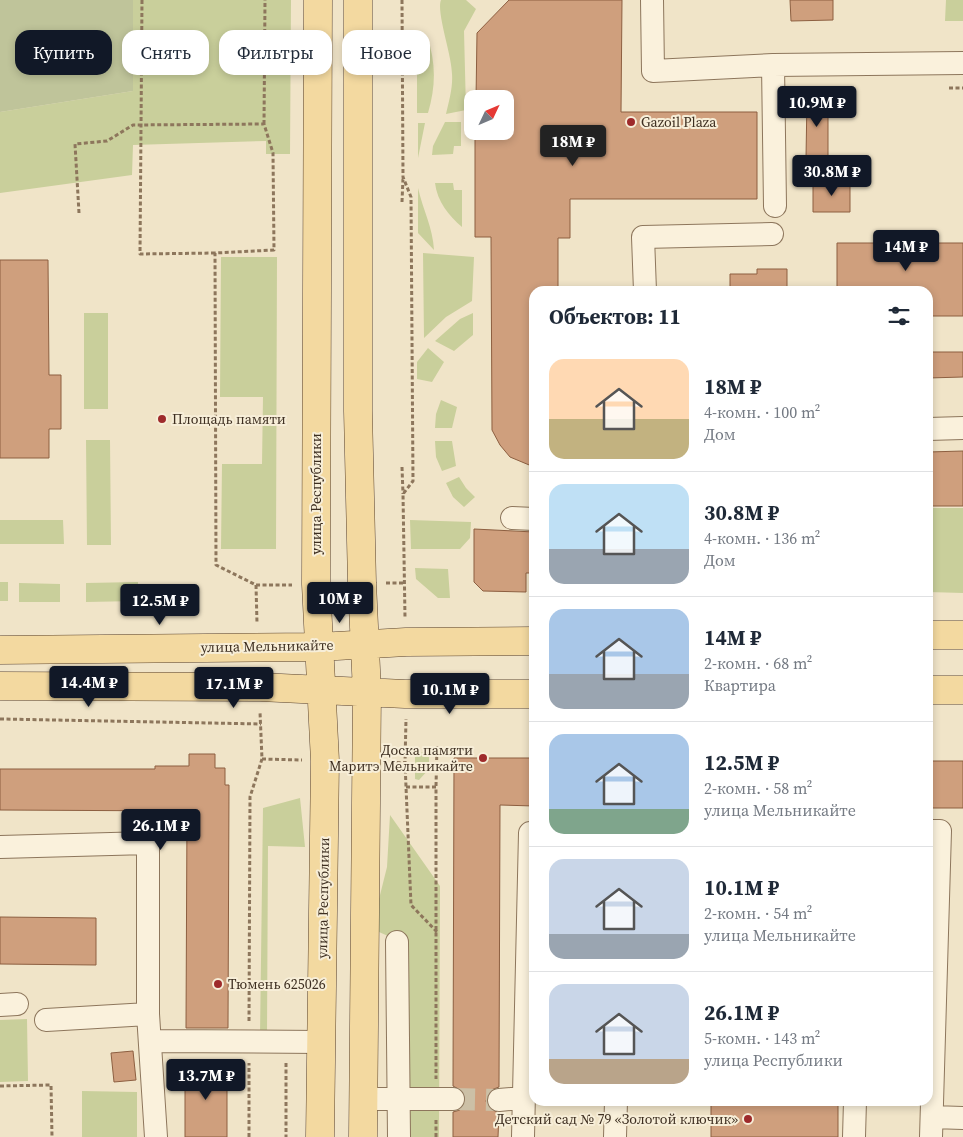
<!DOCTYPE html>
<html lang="ru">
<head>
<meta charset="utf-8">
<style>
  body { margin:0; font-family:"Source Serif 4",serif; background:#f2f2f3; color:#1f2937; height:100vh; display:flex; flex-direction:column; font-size:19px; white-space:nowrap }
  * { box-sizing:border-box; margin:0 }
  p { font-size:16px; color:#747a83 }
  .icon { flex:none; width:28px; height:28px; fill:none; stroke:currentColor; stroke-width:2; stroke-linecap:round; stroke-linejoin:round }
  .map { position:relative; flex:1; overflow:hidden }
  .panel { position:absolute; left:529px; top:286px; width:404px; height:820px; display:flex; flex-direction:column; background:#fff; border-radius:15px; box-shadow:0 2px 8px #0003 }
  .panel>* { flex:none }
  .guide { position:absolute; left:15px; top:30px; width:439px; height:45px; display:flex; gap:10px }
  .needle { width:32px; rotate:46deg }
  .buttons { position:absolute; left:464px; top:90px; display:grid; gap:10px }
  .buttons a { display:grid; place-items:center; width:50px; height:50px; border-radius:10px; background:#fff; box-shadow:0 2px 8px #0003; font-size:25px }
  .price { position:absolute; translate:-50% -42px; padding:0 11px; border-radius:5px; background:#111827; color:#fff; font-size:16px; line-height:32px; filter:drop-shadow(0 1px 2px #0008) }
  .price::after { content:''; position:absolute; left:50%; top:30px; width:15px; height:11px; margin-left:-8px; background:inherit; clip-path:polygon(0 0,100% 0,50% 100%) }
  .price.selected { background:#222; color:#fff }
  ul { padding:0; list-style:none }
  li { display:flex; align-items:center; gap:15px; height:125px; padding:0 20px }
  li+li { border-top:1px solid #e0e1e3 }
  li span { display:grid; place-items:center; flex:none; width:140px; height:100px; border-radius:15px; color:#555 }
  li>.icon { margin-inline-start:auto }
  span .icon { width:60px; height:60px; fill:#fffc; stroke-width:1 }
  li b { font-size:21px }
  h2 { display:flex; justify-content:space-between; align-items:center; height:60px; padding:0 20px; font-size:21px }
  .tag { padding:0 18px; border-radius:15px; background:#fff; box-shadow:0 2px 8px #0003; font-size:18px; line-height:45px }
  .tag.selected { background:#111827; color:#fff }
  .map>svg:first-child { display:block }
  .green { fill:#c9cf9b }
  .cemetery { fill:#bfc49a }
  .building { fill:#cf9f7d; stroke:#8d5f41 }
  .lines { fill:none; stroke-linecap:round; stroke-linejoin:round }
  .minor-tunnel { stroke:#ccc0a6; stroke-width:22; stroke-dasharray:22 11; stroke-linecap:butt }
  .minor-casing { stroke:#8d765c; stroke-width:24 }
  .major-casing { stroke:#5b4430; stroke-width:29 }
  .path { stroke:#8d765c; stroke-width:3; stroke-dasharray:4 2.5; stroke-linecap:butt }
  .minor { stroke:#faf1dc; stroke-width:22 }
  .major { stroke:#f3d9a0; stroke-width:28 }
  .poi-dot { fill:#9e2a2b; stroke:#f7eed8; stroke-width:2 }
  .labels { text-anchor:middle; stroke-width:4; stroke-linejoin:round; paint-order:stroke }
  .poi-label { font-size:14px; fill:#3d2e20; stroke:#f7eed8; text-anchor:start }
  .street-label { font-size:14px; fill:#3d2e20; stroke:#f7eed8 }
</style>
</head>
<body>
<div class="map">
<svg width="963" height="1137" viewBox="0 0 963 1137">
  <rect width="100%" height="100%" fill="#f0e4c8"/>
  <path class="green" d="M133,0h158l-1,154h-24v-13l-133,4 -1,30 -132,18v-81l133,-21z
    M441,0h25l10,9 -12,22 2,79 -20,4c3,-13 7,-27 6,-40 0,-19 -16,-62 -11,-74z
    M946,0h17v21h-18z
    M417,36h10c9,26 9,50 1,77h-11z
    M445,122h16v24h-7l-1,8 -21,1 1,-9z
    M418,123h7l-7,35z
    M435,183h18l1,7h8v37c-13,-11 -25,-26 -27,-44z
    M418,188c5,22 15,40 16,62l-16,-17z
    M423,253l51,4 -2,44 -26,16 -22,21z
    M221,257h56l-1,292h-55l1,-85h40l1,-67h-43z
    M84,313h24v96h-24z
    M473,313v22l-19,16 -19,-10 25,-22z
    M428,348l16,14 -12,20 -15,-3v-17z
    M441,400l16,7 -5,21h-17l1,-14z
    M86,440h24l1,105h-24z
    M435,441h17l4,25 -14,5 -6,-14z
    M459,477l7,11 9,9 -11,10 -11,-10 -7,-14z
    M928,508h35v85l-35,-1z
    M0,520h63l1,24h-64z
    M410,520l61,2 -1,16 -10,11h-49z
    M415,568l33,1 2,29h-12l-22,-19z
    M0,582h8v19h-8z
    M138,582v19l-52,1v-19z
    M19,583l41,1v18h-41z
    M429,752v17l-10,11 -4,-1v-26z
    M300,798l5,49 -37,-1 -1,189 -7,1 3,-228z
    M390,815l50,71 -1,251h-32l-1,-193 -27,-12v-33l8,-32z
    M27,1019l1,62 -28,1v-62z
    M82,1091l55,1v45h-55z"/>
  <path class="cemetery" d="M0,0h133v91l-133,21z"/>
  <path class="building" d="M509,0h113l-1,112h136v87h-187v39h-12v53h-24v176l-24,-10 -10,-12 -8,-15 -1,-193h-16v-106h30v-32h-29l1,-66z
    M790,0h43v20l-42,1z
    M807,98h21v60h-22z
    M813,182h37v30h-37z
    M837,243h126v73h-35v-25h-91z
    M0,260h48l1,115h12v54h-12v29h-49z
    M757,269h30v22h-57v-17h27z
    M928,352h35v25l-35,1z
    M963,451v55h-35v-54z
    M474,529l60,3v41h-8v19l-43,-1 -9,-9z
    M189,754h26v14h10v17h4l-1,243h-42l1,-217 -187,-1v-41h155v-3h34z
    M454,758h80v48l-34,-1 -1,282 -8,3 -5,11 3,7 10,5 -1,24h-45v-25l7,-2 6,-11 -2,-7 -11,-6z
    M928,761h35v47h-35z
    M0,917l96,1v47l-96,-1z
    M133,1051l3,29 -22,2 -3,-29z
    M185,1064l42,1v72h-42z
    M711,1101h127v36h-127z"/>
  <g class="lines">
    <path class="minor-tunnel" d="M453,1099l46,1"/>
    <defs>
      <path id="minor" d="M652,0l1,71 120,-6
        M775,206l-2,-141 190,-2
        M645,291l-2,-54 129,-3
        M928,429l35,-1
        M512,518l22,1
        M928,831h12l-9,306
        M0,847l148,-4v171l8,123
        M397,942l2,195
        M0,1005l17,-1
        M46,1020l102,-6
        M151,1041l170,1
        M364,1099h89
        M499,1100l24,-2
        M932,1117l31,1
        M523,1137l7,-304h4
        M615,1137l1,-36
        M854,1137l1,-36"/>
      <path id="major" d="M318,0l-2,584 9,177 -5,376
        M358,0v411l4,172 5,109 -4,445
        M928,635h35
        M0,650l319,-3 87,-5 128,-1
        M0,686l260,1 145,7h129
        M928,690h35"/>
    </defs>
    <use href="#minor" class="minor-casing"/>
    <use href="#major" class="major-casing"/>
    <path class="path" d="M142,0l-2,254 75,-1
      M402,0l1,177 8,20 2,284 -10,13 2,124
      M949,88h14
      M264,124l1,-124
      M402,202l1,-24
      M79,213l-4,-69 32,-3 26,-16 131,-1 9,29 1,97 -59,3 1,312 40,20h36
      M402,467l1,27
      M386,583h19
      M256,585l1,38
      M0,719l261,5
      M262,759l40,1
      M390,762l15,1 1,-44
      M405,763l6,142 27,28
      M436,786l1,-40
      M406,787h30v292
      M249,1021l1,-224 12,-38 -2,-47
      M286,1063v74
      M0,1086l51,-1 1,52
      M249,1137v-74
      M436,1137v-17"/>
    <use href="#minor" class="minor"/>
    <use href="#major" class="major"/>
  </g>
  <g class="poi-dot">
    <circle cx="631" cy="122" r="5"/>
    <circle cx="162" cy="419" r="5"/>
    <circle cx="483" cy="758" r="5"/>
    <circle cx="218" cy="984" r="5"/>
    <circle cx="748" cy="1119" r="5"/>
  </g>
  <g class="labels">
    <g class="poi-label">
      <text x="641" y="127">Gazoil Plaza</text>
      <text x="172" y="424">Площадь памяти</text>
      <text x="473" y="755" text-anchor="end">Доска памяти<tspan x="473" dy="16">Маритэ Мельникайте</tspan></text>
      <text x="228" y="989">Тюмень 625026</text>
      <text x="738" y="1124" text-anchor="end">Детский сад № 79 «Золотой ключик»</text>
    </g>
    <g class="street-label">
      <text transform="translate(316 494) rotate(-90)" y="5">улица Республики</text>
      <text transform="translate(267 646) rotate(-1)" y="5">улица Мельникайте</text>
      <text transform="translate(323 898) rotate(-89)" y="5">улица Республики</text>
    </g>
  </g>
</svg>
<div class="buttons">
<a><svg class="needle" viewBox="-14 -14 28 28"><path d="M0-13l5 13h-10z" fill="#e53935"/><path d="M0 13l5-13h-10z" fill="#747a83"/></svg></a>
</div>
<b class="price" style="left:817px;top:128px">10.9M ₽</b>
<b class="price selected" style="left:573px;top:167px">18M ₽</b>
<b class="price" style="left:832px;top:197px">30.8M ₽</b>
<b class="price" style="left:906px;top:272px">14M ₽</b>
<b class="price" style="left:340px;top:624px">10M ₽</b>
<b class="price" style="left:160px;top:626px">12.5M ₽</b>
<b class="price" style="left:89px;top:708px">14.4M ₽</b>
<b class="price" style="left:234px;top:709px">17.1M ₽</b>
<b class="price" style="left:450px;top:715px">10.1M ₽</b>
<b class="price" style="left:161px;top:851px">26.1M ₽</b>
<b class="price" style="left:206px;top:1101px">13.7M ₽</b>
<div class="guide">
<a class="tag selected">Купить</a>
<a class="tag">Снять</a>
<a class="tag">Фильтры</a>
<a class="tag">Новое</a>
</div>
<section class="panel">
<h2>Объектов: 11<svg class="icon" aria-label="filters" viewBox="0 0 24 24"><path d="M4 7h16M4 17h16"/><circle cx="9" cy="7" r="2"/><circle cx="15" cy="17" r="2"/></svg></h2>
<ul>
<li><span style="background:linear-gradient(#ffd9b3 60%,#c2b280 0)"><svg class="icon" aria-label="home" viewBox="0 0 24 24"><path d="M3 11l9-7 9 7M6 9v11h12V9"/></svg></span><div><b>18M ₽</b><p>4-комн. · 100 m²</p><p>Дом</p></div></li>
<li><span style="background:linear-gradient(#bfe0f5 65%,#9aa5b1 0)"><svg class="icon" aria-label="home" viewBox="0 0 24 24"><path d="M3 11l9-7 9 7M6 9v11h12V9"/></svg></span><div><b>30.8M ₽</b><p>4-комн. · 136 m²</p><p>Дом</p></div></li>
<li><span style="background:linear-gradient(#a9c7e8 65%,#9aa5b1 0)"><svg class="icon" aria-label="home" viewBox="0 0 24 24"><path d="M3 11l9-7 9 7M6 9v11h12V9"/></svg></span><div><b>14M ₽</b><p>2-комн. · 68 m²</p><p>Квартира</p></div></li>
<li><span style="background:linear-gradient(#a9c7e8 75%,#7fa58c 0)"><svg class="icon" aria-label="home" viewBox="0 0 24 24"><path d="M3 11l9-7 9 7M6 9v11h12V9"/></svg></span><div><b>12.5M ₽</b><p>2-комн. · 58 m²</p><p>улица Мельникайте</p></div></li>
<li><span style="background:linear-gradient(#c9d6e8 75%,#9aa5b1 0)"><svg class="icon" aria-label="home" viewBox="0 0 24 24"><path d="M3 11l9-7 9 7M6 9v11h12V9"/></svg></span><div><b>10.1M ₽</b><p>2-комн. · 54 m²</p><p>улица Мельникайте</p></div></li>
<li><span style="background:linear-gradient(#c9d6e8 75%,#b9a48a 0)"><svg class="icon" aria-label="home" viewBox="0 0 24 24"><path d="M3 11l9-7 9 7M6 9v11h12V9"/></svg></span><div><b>26.1M ₽</b><p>5-комн. · 143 m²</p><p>улица Республики</p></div></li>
</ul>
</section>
</div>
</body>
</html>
